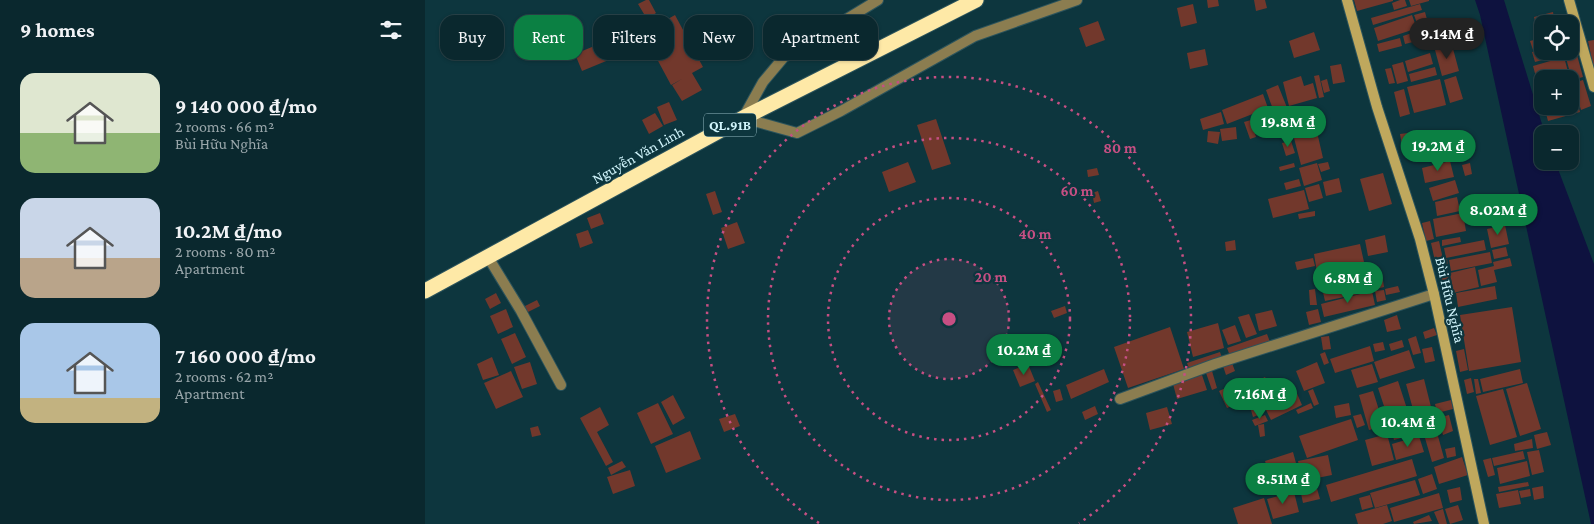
<!DOCTYPE html>
<html lang="en">
<head>
<meta charset="utf-8">
<style>
  body { margin:0; font-family:"Crimson Pro",serif; background:#133036; color:#f1f3f6; height:100vh; display:flex; flex-direction:column; font-size:19px; white-space:nowrap }
  * { box-sizing:border-box; margin:0 }
  p { font-size:16px; color:#99a6aa }
  .icon { flex:none; width:28px; height:28px; fill:none; stroke:currentColor; stroke-width:2; stroke-linecap:round; stroke-linejoin:round }
  .map { position:relative; flex:1; overflow:hidden }
  .details { display:flex; flex-direction:column; background:#0a282e; width:425px }
  .details>* { flex:none }
  .top-card { position:absolute; left:15px; top:15px; width:475px; height:45px; display:flex; gap:10px }
  .tools { position:absolute; left:1109px; top:15px; display:grid; gap:10px }
  .tools a { display:grid; place-items:center; width:45px; height:45px; border-radius:10px; background:#0a282e; box-shadow:0 1px 4px #0004,0 0 0 1px #2a444a; font-size:25px }
  .price { position:absolute; translate:-50% -42px; padding:0 11px; border-radius:18px; background:#0b8043; color:#fff; font-size:16px; line-height:32px; filter:drop-shadow(0 1px 2px #0008) }
  .price::after { content:''; position:absolute; left:50%; top:30px; width:15px; height:11px; margin-left:-8px; background:inherit; clip-path:polygon(0 0,100% 0,50% 100%) }
  .price.on { background:#222; color:#fff }
  ul { padding:0; list-style:none }
  li { display:flex; align-items:center; gap:15px; height:125px; padding:0 20px }
  li span { display:grid; place-items:center; flex:none; width:140px; height:100px; border-radius:15px; color:#555 }
  li>.icon { margin-inline-start:auto }
  span .icon { width:60px; height:60px; fill:#fffc; stroke-width:1 }
  li b { font-size:21px }
  h2 { display:flex; justify-content:space-between; align-items:center; height:60px; padding:0 20px; font-size:21px }
  .tag { padding:0 18px; border-radius:15px; background:#0a282e; box-shadow:0 1px 4px #0004,0 0 0 1px #2a444a; font-size:18px; line-height:45px }
  .tag.on { background:#0b8043; color:#fff }
  main { display:flex; flex:1; min-height:0 }
  .map>svg:first-child { display:block }
  .water { fill:#0e123f }
  .building { fill:#72382c }
  .lines { fill:none; stroke-linecap:round; stroke-linejoin:round }
  .lane-casing { stroke:#2c545c; stroke-width:12 }
  .street-casing { stroke:#2c545c; stroke-width:12 }
  .secondary-casing { stroke:#2c545c; stroke-width:12 }
  .highway-casing { stroke:#2c545c; stroke-width:17 }
  .lane { stroke:#8b7d50; stroke-width:10 }
  .street { stroke:#8b7d50; stroke-width:10 }
  .secondary { stroke:#bfa85d; stroke-width:10 }
  .highway { stroke:#fee9a7; stroke-width:15 }
  .ring { fill:none; stroke:#c64f83; stroke-width:2.5; stroke-dasharray:2.5 5 }
  .labels { text-anchor:middle; stroke-width:4.5; stroke-linejoin:round; paint-order:stroke }
  .shield { fill:#0d363e; stroke:#96bbc2; stroke-width:1 }
  .shield-label { font-size:14px; font-weight:bold; fill:#d0f4fb }
  .street-label { font-size:15px; fill:#d0f4fb; stroke:#0d363e }
  .centre { fill:#c64f83; stroke:#0d363e; stroke-width:2.5 }
  .ring-label { font-size:15px; text-anchor:middle; font-weight:bold; fill:#c64f83; stroke:#0d363e; stroke-width:4.5; stroke-linejoin:round; paint-order:stroke }
</style>
</head>
<body>
<main>
<section class="details">
<h2>9 homes<svg class="icon" aria-label="filters" viewBox="0 0 24 24"><path d="M4 7h16M4 17h16"/><circle cx="9" cy="7" r="2"/><circle cx="15" cy="17" r="2"/></svg></h2>
<ul>
<li><span style="background:linear-gradient(#dfe7d0 60%,#8fb573 0)"><svg class="icon" aria-label="home" viewBox="0 0 24 24"><path d="M3 11l9-7 9 7M6 9v11h12V9"/></svg></span><div><b>9 140 000 ₫/mo</b><p>2 rooms · 66 m²</p><p>Bùi Hữu Nghĩa</p></div></li>
<li><span style="background:linear-gradient(#c9d6e8 60%,#b9a48a 0)"><svg class="icon" aria-label="home" viewBox="0 0 24 24"><path d="M3 11l9-7 9 7M6 9v11h12V9"/></svg></span><div><b>10.2M ₫/mo</b><p>2 rooms · 80 m²</p><p>Apartment</p></div></li>
<li><span style="background:linear-gradient(#a9c7e8 75%,#c2b280 0)"><svg class="icon" aria-label="home" viewBox="0 0 24 24"><path d="M3 11l9-7 9 7M6 9v11h12V9"/></svg></span><div><b>7 160 000 ₫/mo</b><p>2 rooms · 62 m²</p><p>Apartment</p></div></li>
</ul>
</section>
<div class="map">
<svg width="1169" height="524" viewBox="0 0 1169 524">
  <rect width="100%" height="100%" fill="#0d363e"/>
  <path class="water" d="M1050,0h29l41,134h-2v27h12l39,103v260h-3l-111,-509z"/>
  <path class="building" d="M221,0h3l7,13 -9,6 -9,-15z
    M782,0h11l1,6 -11,2z
    M829,0h11l2,8 -11,3z
    M929,0h39v1l-36,10z
    M975,0h5l2,6 -13,4 -2,-7z
    M984,0h20v1l-18,5z
    M768,4l4,19 -16,4 -4,-19z
    M995,4l2,6 -49,15 -2,-7z
    M1000,12l3,11 -10,3 -4,-11z
    M1128,12l2,12h-12v5l-6,1 -3,-13z
    M250,15l28,52 -11,6 10,17 -20,11 -10,-16 10,-6 -11,6 -28,-52z
    M987,15l5,14 12,-4 3,10 -14,5 -3,-11 -37,12 -4,-13z
    M673,21l7,19 -19,7 -7,-19z
    M1146,31l5,21 -9,2 -1,-3h4z
    M889,32l6,18 -26,8 -5,-17z
    M990,32l2,9 -12,3 -2,-8z
    M975,38l2,8 -23,6 -2,-8z
    M1116,38l2,9 -10,3 -3,-9z
    M1169,40v25h-1l-5,-24z
    M179,42l7,17 -29,12 -7,-17z
    M1027,45l7,26 -17,5 -7,-26z
    M780,49l3,16 -18,4 -3,-16z
    M1118,49v2h21l1,3 -30,8 -3,-10z
    M1005,53l3,11 -25,8 -3,-11z
    M1152,55l6,22 -11,3 -6,-22z
    M1139,57l6,22h-27l-1,20 -9,-33z
    M978,62l5,19 -11,3 -5,-19z
    M916,64l4,18 -12,2 -3,-18z
    M1010,67l2,8 -26,7 -2,-8z
    M966,68l4,15 -6,1 -4,-15z
    M894,75l5,22 -5,1 -5,-22z
    M876,76l3,10 9,-3 4,15 -28,8 -6,-24z
    M1031,76l7,23 -13,4 -6,-23z
    M902,79l3,12 -6,2 -3,-12z
    M1015,79l6,26 -32,8 -7,-26z
    M1146,80l9,32 -32,9 -4,-15h26z
    M1158,80l8,26 -10,4 -8,-27z
    M853,85l10,25 -13,5 -9,-25z
    M979,89l6,25 -10,3 -6,-25z
    M838,94l5,14 -41,16 -5,-14z
    M244,102l8,18 -13,5 -7,-18z
    M847,111l4,14 -5,1 -5,-13z
    M796,112l3,12 -21,6 -3,-11z
    M230,113l8,13 -14,8 -7,-14z
    M837,114l6,13 -10,5 -6,-13z
    M511,119l15,45 -19,6 -15,-45z
    M826,120l5,17 -6,2 -6,-17z
    M811,127l1,12 -15,2 -2,-12z
    M783,131l12,1 -2,12 -11,-2z
    M1019,131l3,9 -7,2 -3,-9z
    M892,132l6,26 -22,7 -7,-27z
    M983,133l2,10 -8,2 -2,-11z
    M1012,134l1,8 -9,2 -1,-8z
    M1034,137l2,9 -9,1 -2,-8z
    M1002,139l1,6 -16,3 -1,-7z
    M866,141l4,12 -9,3 -4,-13z
    M1025,161l4,16 -29,6 -3,-15z
    M483,162l8,20 -27,10 -7,-20z
    M903,162l2,7 -9,3 -3,-8z
    M869,163l1,4 -15,4 -1,-4z
    M892,163l5,17 -18,6 -5,-18z
    M1045,163l2,11 -7,2 -3,-11z
    M672,168l2,7 -11,2 -1,-7z
    M958,173l9,31 -23,7 -9,-32z
    M914,178l3,14 -16,4 -3,-14z
    M874,179l2,7 -15,4 -2,-7z
    M1030,180l4,13 -26,8 -4,-13z
    M894,184l4,14 -14,4 -4,-14z
    M879,190l5,19 -36,9 -5,-19z
    M290,191l7,21 -9,3 -7,-21z
    M673,191l3,10 -7,2 -2,-10z
    M1032,197l3,14 -23,5 -2,-14z
    M890,211v5l-16,3 -1,-5z
    M175,213l4,11 -13,5 -4,-11z
    M1038,213l3,18 -30,6 -3,-18z
    M1005,221l4,18 -8,2 -4,-18z
    M312,222l8,21 -17,6 -7,-21z
    M1080,225l4,19 -18,4 -4,-19z
    M163,230l5,13 -13,5 -4,-14z
    M960,235l3,17 -20,4 -3,-16z
    M1035,237l1,5 -19,4v-6z
    M810,240l1,10 -10,1 -1,-9z
    M1059,240l2,10 -40,8 -2,-10z
    M1014,241l4,18 -8,2 -4,-18z
    M935,244l4,18 -47,10 -3,-18z
    M1081,247l2,9 -14,3 -2,-9z
    M1065,252l2,11 -41,8 -2,-11z
    M888,258l2,8 -18,4 -2,-8z
    M1085,258l2,8 -18,4 3,12 -16,4 -3,-16 16,-4 -1,-4z
    M1022,259l1,8 -10,2 -1,-8z
    M1050,267l4,20 -26,6 -3,-20z
    M1022,269l4,24 -9,1 -4,-23z
    M957,274l2,13 -12,3 -2,-14z
    M942,279l3,11 -5,2 -3,-12z
    M935,280l3,13 -38,8 -3,-13z
    M973,286l2,6 -14,3 -1,-6z
    M1070,286l2,13 -39,8 -2,-14z
    M890,289l2,16h-7l-1,-15z
    M959,290l2,10 -9,2 -2,-11z
    M947,291l3,14 -51,12 -3,-13z
    M71,293l5,10 -11,6 -5,-10z
    M112,300l3,6 -14,7 -3,-6z
    M640,306l2,7 -13,5 -3,-7z
    M1087,307l9,55 -52,9 -9,-56z
    M81,309l7,18 -15,7 -8,-18z
    M893,309l3,13 -12,3 -3,-13z
    M847,310l5,16 -18,5 -4,-17z
    M824,314l8,20 -11,4 -8,-21z
    M972,315l4,14 -14,3 -3,-12z
    M793,323l6,25 -31,9 -6,-25z
    M810,325l6,16 -13,4 -6,-15z
    M745,327l14,42 -56,19 -14,-41z
    M1009,328l3,7 -12,4 -2,-7z
    M90,333l11,24 -14,7 -11,-25z
    M842,334l3,8 -40,14 -3,-8z
    M904,336l2,13 -8,1 -2,-13z
    M991,336l5,17 -8,2 -5,-16z
    M977,340l2,7 -13,4 -2,-7z
    M958,342l2,8 -10,2 -2,-8z
    M945,346l4,15 -39,12 -5,-14z
    M1007,347l3,14 -10,2 -3,-14z
    M1039,349l4,21 -8,2 -4,-21z
    M984,350l6,18 -35,11 -6,-17z
    M795,352l4,12 -33,10 -4,-11z
    M900,352l4,11 -5,2 -4,-11z
    M67,357l7,18 -16,5 -6,-16z
    M105,362l7,22 -15,5 -8,-22z
    M892,362l8,21 -21,8 -8,-20z
    M807,363l3,8 -9,4 -3,-9z
    M603,364l7,17 -15,6 -7,-17z
    M947,364l6,18 -21,6 -6,-18z
    M679,369l5,13 -38,17 -5,-14z
    M1095,369l3,14 -40,9 -3,-13z
    M86,371l12,26 -27,12 -12,-26z
    M787,371l5,17 -5,2 -6,-17z
    M777,375l5,15 -30,9 -4,-15z
    M840,377l6,11 -32,16 -5,-11z
    M1046,378l3,14 -7,2 -3,-14z
    M999,379l9,36 -17,5 -10,-36z
    M1049,379h4l3,14 -5,1z
    M973,381l12,37 -20,6 -12,-36z
    M613,382l13,28 -4,2 -12,-28z
    M1102,383l14,46 -21,7 -14,-47z
    M803,387l8,17 -9,4 -8,-17z
    M635,389l3,11 -7,2 -3,-11z
    M870,389l7,16 -31,15 -8,-16z
    M888,389l6,15 -5,2 -6,-15z
    M1078,389l14,48 -27,8 -14,-49z
    M948,391l11,35 -15,4 -10,-35z
    M248,395l12,23 -12,7 -12,-23z
    M1026,400l2,9 -16,4 -2,-9z
    M233,403l15,31 -22,10 -14,-31z
    M886,403l2,5 -15,6 -2,-4z
    M924,403l2,12 -15,3 -2,-12z
    M670,406l3,8 -13,6 -3,-8z
    M836,406l3,7 -11,4 -2,-7z
    M175,407l9,18 -12,7 16,30 -7,4 -26,-48z
    M742,407l5,17 -22,6 -4,-17z
    M310,414l5,12 -16,6 -5,-13z
    M936,414l4,11 -8,3 -4,-12z
    M840,415l3,6 -13,5 -3,-6z
    M1024,415l4,16 -10,4 -5,-17z
    M1008,418l11,40 -12,4 -12,-41z
    M926,419l7,21 -51,18 -8,-22z
    M992,421l2,12 -25,7 -3,-12z
    M839,424l1,12 -5,1 -2,-12z
    M113,426l3,9 -9,2 -2,-9z
    M265,431l11,28 -35,14 -11,-27z
    M1122,432l4,13 -14,4 -3,-14z
    M962,434l7,26 -22,6 -7,-26z
    M994,436l5,16 -28,8 -4,-16z
    M1107,439l1,9 -18,3 -1,-7z
    M1030,447l1,9 -9,2 -2,-9z
    M1114,450l5,22 -12,3 -5,-23z
    M1098,451l2,8 -31,7 -2,-8z
    M868,452l3,11 -28,8 -3,-10z
    M903,455l4,20 -30,6 -4,-20z
    M1037,457l6,18 -29,9 -5,-17z
    M1066,458l4,17 -7,2 -5,-17z
    M987,459l5,17 -86,26 -5,-17z
    M197,461l4,6 -15,8 -3,-7z
    M1102,461l3,15 -30,8 -3,-16z
    M869,466l4,13 -28,8 -4,-12z
    M205,470l5,16 -22,8 -6,-17z
    M1007,474l5,15 -14,5 -5,-15z
    M990,480l5,15 -45,13 -5,-15z
    M1103,482l1,4 -30,6 -1,-5z
    M891,485l4,14 -17,4 -3,-14z
    M1118,486l1,12 -10,2 -2,-12z
    M1035,487l2,13 -12,3 -3,-13z
    M1105,489l1,7 -10,2 -2,-7z
    M1093,490l3,14 -22,4 -3,-14z
    M869,492l5,20 -26,7 -6,-20z
    M1014,493l4,15 -49,14 -4,-14z
    M945,495l3,12 -11,3 -3,-12z
    M839,498l8,26h-34l-5,-16z
    M962,505l5,16 -9,3h-25l-3,-10z
    M1033,505l5,15 -13,4 -5,-15z
    M1018,509l4,15h-8l-5,-12z
    M1004,515l3,6 -18,3 -1,-2z"/>
  <g class="lines">
    <defs>
      <path id="lane" d="M63,257l33,54 40,74
        M695,399l95,-35 219,-70"/>
      <path id="street" d="M453,0l-94,57 -21,25 -20,36 54,15 44,-22 134,-75 102,-36"/>
      <path id="secondary" d="M922,0l30,107 43,132 14,55 50,230
        M1144,0l25,87"/>
      <path id="highway" d="M0,291l318,-173 233,-118"/>
    </defs>
    <use href="#lane" class="lane-casing"/>
    <use href="#street" class="street-casing"/>
    <use href="#secondary" class="secondary-casing"/>
    <use href="#highway" class="highway-casing"/>
    <use href="#lane" class="lane"/>
    <use href="#street" class="street"/>
    <use href="#secondary" class="secondary"/>
    <use href="#highway" class="highway"/>
  </g>
  <circle cx="524" cy="319" r="60" fill="#c64f83" fill-opacity=".12"/>
  <g class="ring">
    <circle cx="524" cy="319" r="60"/>
    <circle cx="524" cy="319" r="121"/>
    <circle cx="524" cy="319" r="181"/>
    <path d="M394 523A242 242 0 1 1 654 523"/>
  </g>
  <g class="labels">
    <rect class="shield" x="279" y="113.5" width="52" height="23" rx="4"/>
    <g class="shield-label">
      <text x="305" y="130">QL.91B</text>
    </g>
    <g class="street-label">
      <text transform="translate(213 155) rotate(-29)" y="5">Nguyễn Văn Linh</text>
      <text transform="translate(1025 300) rotate(77)" y="5">Bùi Hữu Nghĩa</text>
    </g>
  </g>
  <circle cx="524" cy="319" r="8" class="centre"/>
  <g class="ring-label">
    <text x="695" y="153">80 m</text>
    <text x="652" y="196">60 m</text>
    <text x="610" y="239">40 m</text>
    <text x="566" y="282">20 m</text>
  </g>
</svg>
<div class="tools">
<a><svg class="icon" aria-label="locate" viewBox="0 0 24 24"><circle cx="12" cy="12" r="6"/><path d="M12 2v4M12 18v4M2 12h4M18 12h4"/></svg></a>
<a>+</a>
<a>−</a>
</div>
<b class="price on" style="left:1022px;top:60px">9.14M ₫</b>
<b class="price" style="left:863px;top:148px">19.8M ₫</b>
<b class="price" style="left:1013px;top:172px">19.2M ₫</b>
<b class="price" style="left:1073px;top:236px">8.02M ₫</b>
<b class="price" style="left:923px;top:304px">6.8M ₫</b>
<b class="price" style="left:599px;top:376px">10.2M ₫</b>
<b class="price" style="left:835px;top:420px">7.16M ₫</b>
<b class="price" style="left:983px;top:448px">10.4M ₫</b>
<b class="price" style="left:858px;top:505px">8.51M ₫</b>
<div class="top-card">
<a class="tag">Buy</a>
<a class="tag on">Rent</a>
<a class="tag">Filters</a>
<a class="tag">New</a>
<a class="tag">Apartment</a>
</div>
</div>
</main>
</body>
</html>
